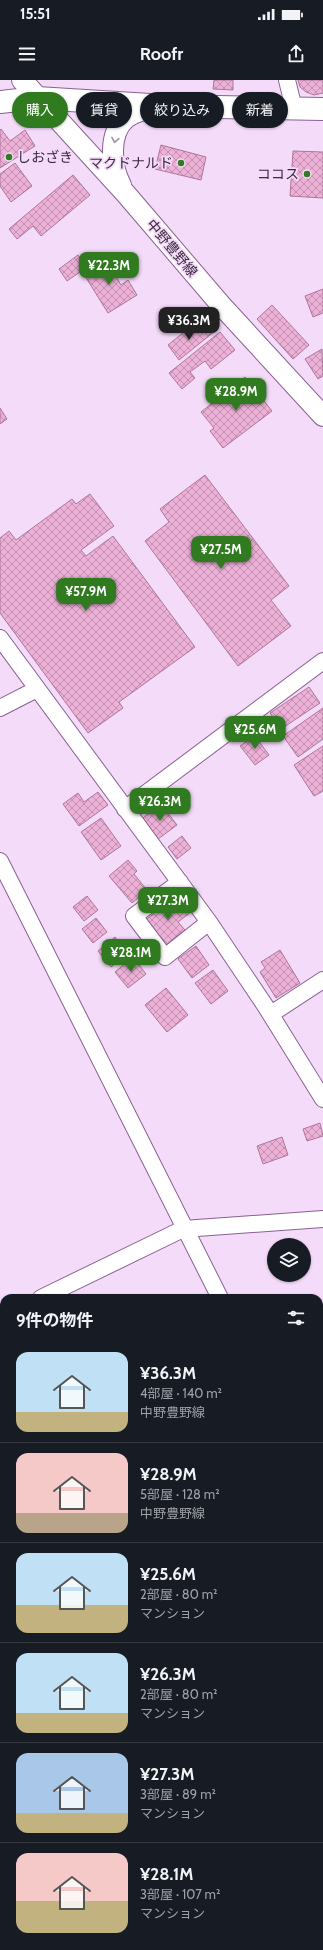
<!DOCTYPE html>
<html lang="ja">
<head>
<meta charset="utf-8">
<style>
  body { margin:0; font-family:Cabin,"Noto Sans JP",sans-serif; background:#242831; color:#f1f3f6; height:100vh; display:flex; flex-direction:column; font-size:15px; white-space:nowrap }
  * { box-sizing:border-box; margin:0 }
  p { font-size:13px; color:#9ea1a6 }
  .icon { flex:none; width:22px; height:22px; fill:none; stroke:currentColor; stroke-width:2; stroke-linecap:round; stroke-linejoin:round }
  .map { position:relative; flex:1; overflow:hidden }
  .drawer { position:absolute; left:0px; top:1214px; width:323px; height:656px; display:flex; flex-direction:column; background:#171b24; border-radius:12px 12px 0 0; box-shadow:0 1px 3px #0004 }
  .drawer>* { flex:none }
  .top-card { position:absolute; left:12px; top:12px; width:299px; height:36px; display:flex; gap:8px }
  .tools { position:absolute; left:267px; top:1158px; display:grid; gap:8px }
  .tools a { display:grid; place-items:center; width:44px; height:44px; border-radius:50%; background:#171b24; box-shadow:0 1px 3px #0004; font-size:20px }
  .price { position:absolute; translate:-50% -34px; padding:0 9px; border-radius:8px; background:#307a20; color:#fff; font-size:13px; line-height:26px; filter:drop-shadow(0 1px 2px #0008) }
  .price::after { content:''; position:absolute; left:50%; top:24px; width:12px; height:9px; margin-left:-6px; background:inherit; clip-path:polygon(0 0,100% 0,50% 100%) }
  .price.current { background:#222; color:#fff }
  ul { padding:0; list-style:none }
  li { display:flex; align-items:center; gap:12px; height:100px; padding:0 16px }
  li+li { border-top:1px solid #363941 }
  li span { display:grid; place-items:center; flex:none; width:112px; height:80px; border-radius:12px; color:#555 }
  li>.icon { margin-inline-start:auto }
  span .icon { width:48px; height:48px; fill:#fffc; stroke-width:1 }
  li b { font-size:17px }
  h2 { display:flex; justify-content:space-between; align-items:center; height:48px; padding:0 16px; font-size:17px }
  .tag { padding:0 14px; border-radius:18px; background:#171b24; box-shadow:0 1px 3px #0004; font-size:14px; line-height:36px }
  .tag.current { background:#307a20; color:#fff }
  .status { display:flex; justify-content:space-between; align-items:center; height:28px; padding:0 20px; background:#171b24; direction:ltr }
  .status svg { height:11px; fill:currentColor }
  header { display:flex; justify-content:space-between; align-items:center; height:52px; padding:0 16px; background:#171b24; font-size:18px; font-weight:800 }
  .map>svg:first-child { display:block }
  .forest { fill:url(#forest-crowns) }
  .cemetery { fill:url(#cemetery-stones) }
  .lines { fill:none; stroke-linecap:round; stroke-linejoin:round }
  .stream { stroke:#7796cb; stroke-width:4.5 }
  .building { fill:url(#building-cross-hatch); stroke:#ad769a }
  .minor-casing { stroke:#886191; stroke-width:18 }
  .major-casing { stroke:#886191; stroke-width:22 }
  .highway-casing { stroke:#886191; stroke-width:24 }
  .minor { stroke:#fff; stroke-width:16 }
  .major { stroke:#fff; stroke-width:20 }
  .highway { stroke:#fff; stroke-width:22 }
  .oneway { stroke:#9c949e }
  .poi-dot { fill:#307a20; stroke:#f5dbfa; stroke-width:1.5 }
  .labels { text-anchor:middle; stroke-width:3.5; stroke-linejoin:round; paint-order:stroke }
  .poi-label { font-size:14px; fill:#3a2a3e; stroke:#f5dbfa; text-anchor:end }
  .street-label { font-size:14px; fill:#3a2a3e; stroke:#f5dbfa }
</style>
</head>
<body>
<div class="status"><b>15:51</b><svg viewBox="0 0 49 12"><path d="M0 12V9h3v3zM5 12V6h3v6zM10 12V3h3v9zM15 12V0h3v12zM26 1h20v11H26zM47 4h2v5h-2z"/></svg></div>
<header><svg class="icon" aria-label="menu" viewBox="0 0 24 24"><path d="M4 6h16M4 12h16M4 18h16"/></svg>Roofr<svg class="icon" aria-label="share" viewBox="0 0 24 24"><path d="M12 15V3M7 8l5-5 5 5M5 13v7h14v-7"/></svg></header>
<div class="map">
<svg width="323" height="1870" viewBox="0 0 323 1870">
  <defs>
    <pattern id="forest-crowns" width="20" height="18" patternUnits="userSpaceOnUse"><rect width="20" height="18" fill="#c6a469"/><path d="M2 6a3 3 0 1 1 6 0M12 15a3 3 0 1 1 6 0" fill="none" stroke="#a28658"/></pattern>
    <pattern id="cemetery-stones" width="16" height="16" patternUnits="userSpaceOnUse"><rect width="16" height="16" fill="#eecf9c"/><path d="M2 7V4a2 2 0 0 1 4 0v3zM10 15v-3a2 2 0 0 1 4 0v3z" fill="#cdb287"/></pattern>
    <pattern id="building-cross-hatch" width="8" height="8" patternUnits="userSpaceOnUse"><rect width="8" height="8" fill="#edb0d7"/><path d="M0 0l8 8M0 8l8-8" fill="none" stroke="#c18fb0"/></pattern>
  </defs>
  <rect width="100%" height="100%" fill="#f5dbfa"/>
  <path class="forest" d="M0,1610l4,2v254h315l4,-6v10h-323z"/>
  <path class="cemetery" d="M0,1543l4,1v54l-4,-2z"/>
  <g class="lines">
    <path class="stream" d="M0,1427l4,1
      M319,1512h4"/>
  </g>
  <path class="building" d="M214,0h19v10l-20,-1z
    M298,0h25v13l-9,2 -8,-3 -6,-5z
    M1,49l9,12 15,-11 10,16 -35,22v-38z
    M161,65l45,12 -5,23 -46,-11z
    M293,71l30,1v46l-33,-2z
    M15,83l17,23 -21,16 -11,-16v-12z
    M73,95l17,20 -49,41 -8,-10 -16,13 -8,-10z
    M78,175l9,12 -20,14 -8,-12z
    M104,177l17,28 7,-5 9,15 -29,18 -23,-37 9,-6 -3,-5z
    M323,209v24l-10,4 -8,-21z
    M272,225l37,40 -16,14 -36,-40z
    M194,244l7,9 10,-7 4,5 -36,29 -11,-15z
    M220,252l15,18 -24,19 -6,-8 -15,11 5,6 -13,11 -13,-16z
    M322,269l1,27 -5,3 -13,-20z
    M245,297l27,34 -49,37 -13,-17 4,-3 -13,-16z
    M0,328l7,11 -7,5z
    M205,395l84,111 -18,14 20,26 -53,40 -93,-125 24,-19 -9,-13z
    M90,414l24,32 -33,24 5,6 27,-20 82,111 -76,55 4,6 -35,25 -88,-120v-75l9,-7 7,9 56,-41 4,5z
    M309,607l11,16 -39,26 -11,-16z
    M323,628v31l-25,18 -15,-21z
    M255,656l14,19 -14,10 -15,-19z
    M323,666v45l-9,5 -20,-31z
    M98,712l10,13 -29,21 -16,-22 15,-11 6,9z
    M161,724l16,21 -19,14 -15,-21z
    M101,738l20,28 -20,14 -20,-28z
    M182,756l9,12 -14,11 -9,-12z
    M128,780l9,11 -3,3 13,16 -15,13 -23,-27z
    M178,815l13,17 -13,10 7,8 -22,17 -20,-25z
    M87,816l11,14 -14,11 -11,-14z
    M96,838l11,14 -14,11 -11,-14z
    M115,857l13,17 -17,13 -13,-16z
    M196,866l13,19 -17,13 -14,-19z
    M280,870l20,33 -24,15 -16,-26 5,-4 -4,-6z
    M133,877l13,17 -18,14 -13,-16z
    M213,890l15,21 -17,13 -16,-21z
    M166,908l22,27 -21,17 -22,-27z
    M320,1043l3,13 -16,5 -4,-12z
    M282,1057l6,18 -25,9 -6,-18z
    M4,1284v33l-4,2v-34z
    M323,1458v27h-3l-1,-19z"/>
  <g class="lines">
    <defs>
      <path id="minor" d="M287,0l7,29
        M0,558l209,284 57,85 57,92
        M0,628l37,-19
        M125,729l198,-148
        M0,781l220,437
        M180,802l-46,34 31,41 44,-35
        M271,934l52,-34
        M41,1218l142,-69 140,-10
        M0,1238l4,-2
        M0,1416h4
        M319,1498l4,1
        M0,1805l4,3
        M319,1858l4,1"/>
      <path id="major" d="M22,0l104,114 95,111 102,111
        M121,105c-10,-18 -13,-52 5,-67 9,-7 22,-9 32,-11"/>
      <path id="highway" d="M0,22l37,-4 129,8 157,3"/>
    </defs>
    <use href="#minor" class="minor-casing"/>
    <use href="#major" class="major-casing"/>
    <use href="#highway" class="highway-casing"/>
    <use href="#minor" class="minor"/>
    <use href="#major" class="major"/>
    <use href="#highway" class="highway"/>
  </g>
  <defs><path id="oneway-chevron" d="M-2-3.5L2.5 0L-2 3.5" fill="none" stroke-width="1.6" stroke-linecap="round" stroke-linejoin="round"/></defs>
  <use class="oneway" href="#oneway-chevron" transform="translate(115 60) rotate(100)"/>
  <g class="poi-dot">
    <circle cx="9" cy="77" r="4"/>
    <circle cx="181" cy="83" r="4"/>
    <circle cx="307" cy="94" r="4"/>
  </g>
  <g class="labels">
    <g class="poi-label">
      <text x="17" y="82" text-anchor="start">しおざき</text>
      <text x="173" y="88">マクドナルド</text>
      <text x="299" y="99">ココス</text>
    </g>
    <g class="street-label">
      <text transform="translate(172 168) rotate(50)" y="5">中野豊野線</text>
    </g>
  </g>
</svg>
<div class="tools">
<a><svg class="icon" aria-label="layers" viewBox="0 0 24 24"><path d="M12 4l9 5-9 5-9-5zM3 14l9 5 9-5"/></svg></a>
</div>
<b class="price" style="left:109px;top:206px">¥22.3M</b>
<b class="price current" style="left:189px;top:261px">¥36.3M</b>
<b class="price" style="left:236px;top:332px">¥28.9M</b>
<b class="price" style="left:221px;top:490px">¥27.5M</b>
<b class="price" style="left:86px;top:532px">¥57.9M</b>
<b class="price" style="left:255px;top:670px">¥25.6M</b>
<b class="price" style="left:160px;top:742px">¥26.3M</b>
<b class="price" style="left:168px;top:841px">¥27.3M</b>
<b class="price" style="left:131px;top:893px">¥28.1M</b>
<div class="top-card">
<a class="tag current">購入</a>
<a class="tag">賃貸</a>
<a class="tag">絞り込み</a>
<a class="tag">新着</a>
</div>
<section class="drawer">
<h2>9件の物件<svg class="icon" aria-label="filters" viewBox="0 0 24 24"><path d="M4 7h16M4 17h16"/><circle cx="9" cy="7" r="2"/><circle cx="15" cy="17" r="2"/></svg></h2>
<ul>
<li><span style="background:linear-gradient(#bfe0f5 75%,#c2b280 0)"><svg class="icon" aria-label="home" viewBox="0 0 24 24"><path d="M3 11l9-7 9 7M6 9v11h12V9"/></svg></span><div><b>¥36.3M</b><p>4部屋 · 140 m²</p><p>中野豊野線</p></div></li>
<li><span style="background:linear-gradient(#f6c9c9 75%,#b9a48a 0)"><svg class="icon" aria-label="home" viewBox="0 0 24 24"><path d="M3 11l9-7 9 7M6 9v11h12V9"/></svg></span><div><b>¥28.9M</b><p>5部屋 · 128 m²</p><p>中野豊野線</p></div></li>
<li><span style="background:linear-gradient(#bfe0f5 65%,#c2b280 0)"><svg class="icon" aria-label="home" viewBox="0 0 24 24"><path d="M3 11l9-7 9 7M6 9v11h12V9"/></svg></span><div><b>¥25.6M</b><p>2部屋 · 80 m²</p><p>マンション</p></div></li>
<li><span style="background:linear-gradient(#bfe0f5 75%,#c2b280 0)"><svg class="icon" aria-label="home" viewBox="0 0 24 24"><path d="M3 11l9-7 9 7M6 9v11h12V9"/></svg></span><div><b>¥26.3M</b><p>2部屋 · 80 m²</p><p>マンション</p></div></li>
<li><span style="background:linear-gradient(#a9c7e8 75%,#c2b280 0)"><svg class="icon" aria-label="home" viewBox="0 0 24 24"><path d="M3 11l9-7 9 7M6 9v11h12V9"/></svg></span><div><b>¥27.3M</b><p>3部屋 · 89 m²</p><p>マンション</p></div></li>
<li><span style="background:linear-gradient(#f6c9c9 60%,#c2b280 0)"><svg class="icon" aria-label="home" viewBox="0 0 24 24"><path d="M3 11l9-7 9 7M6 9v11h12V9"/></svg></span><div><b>¥28.1M</b><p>3部屋 · 107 m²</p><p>マンション</p></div></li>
</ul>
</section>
</div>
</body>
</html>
